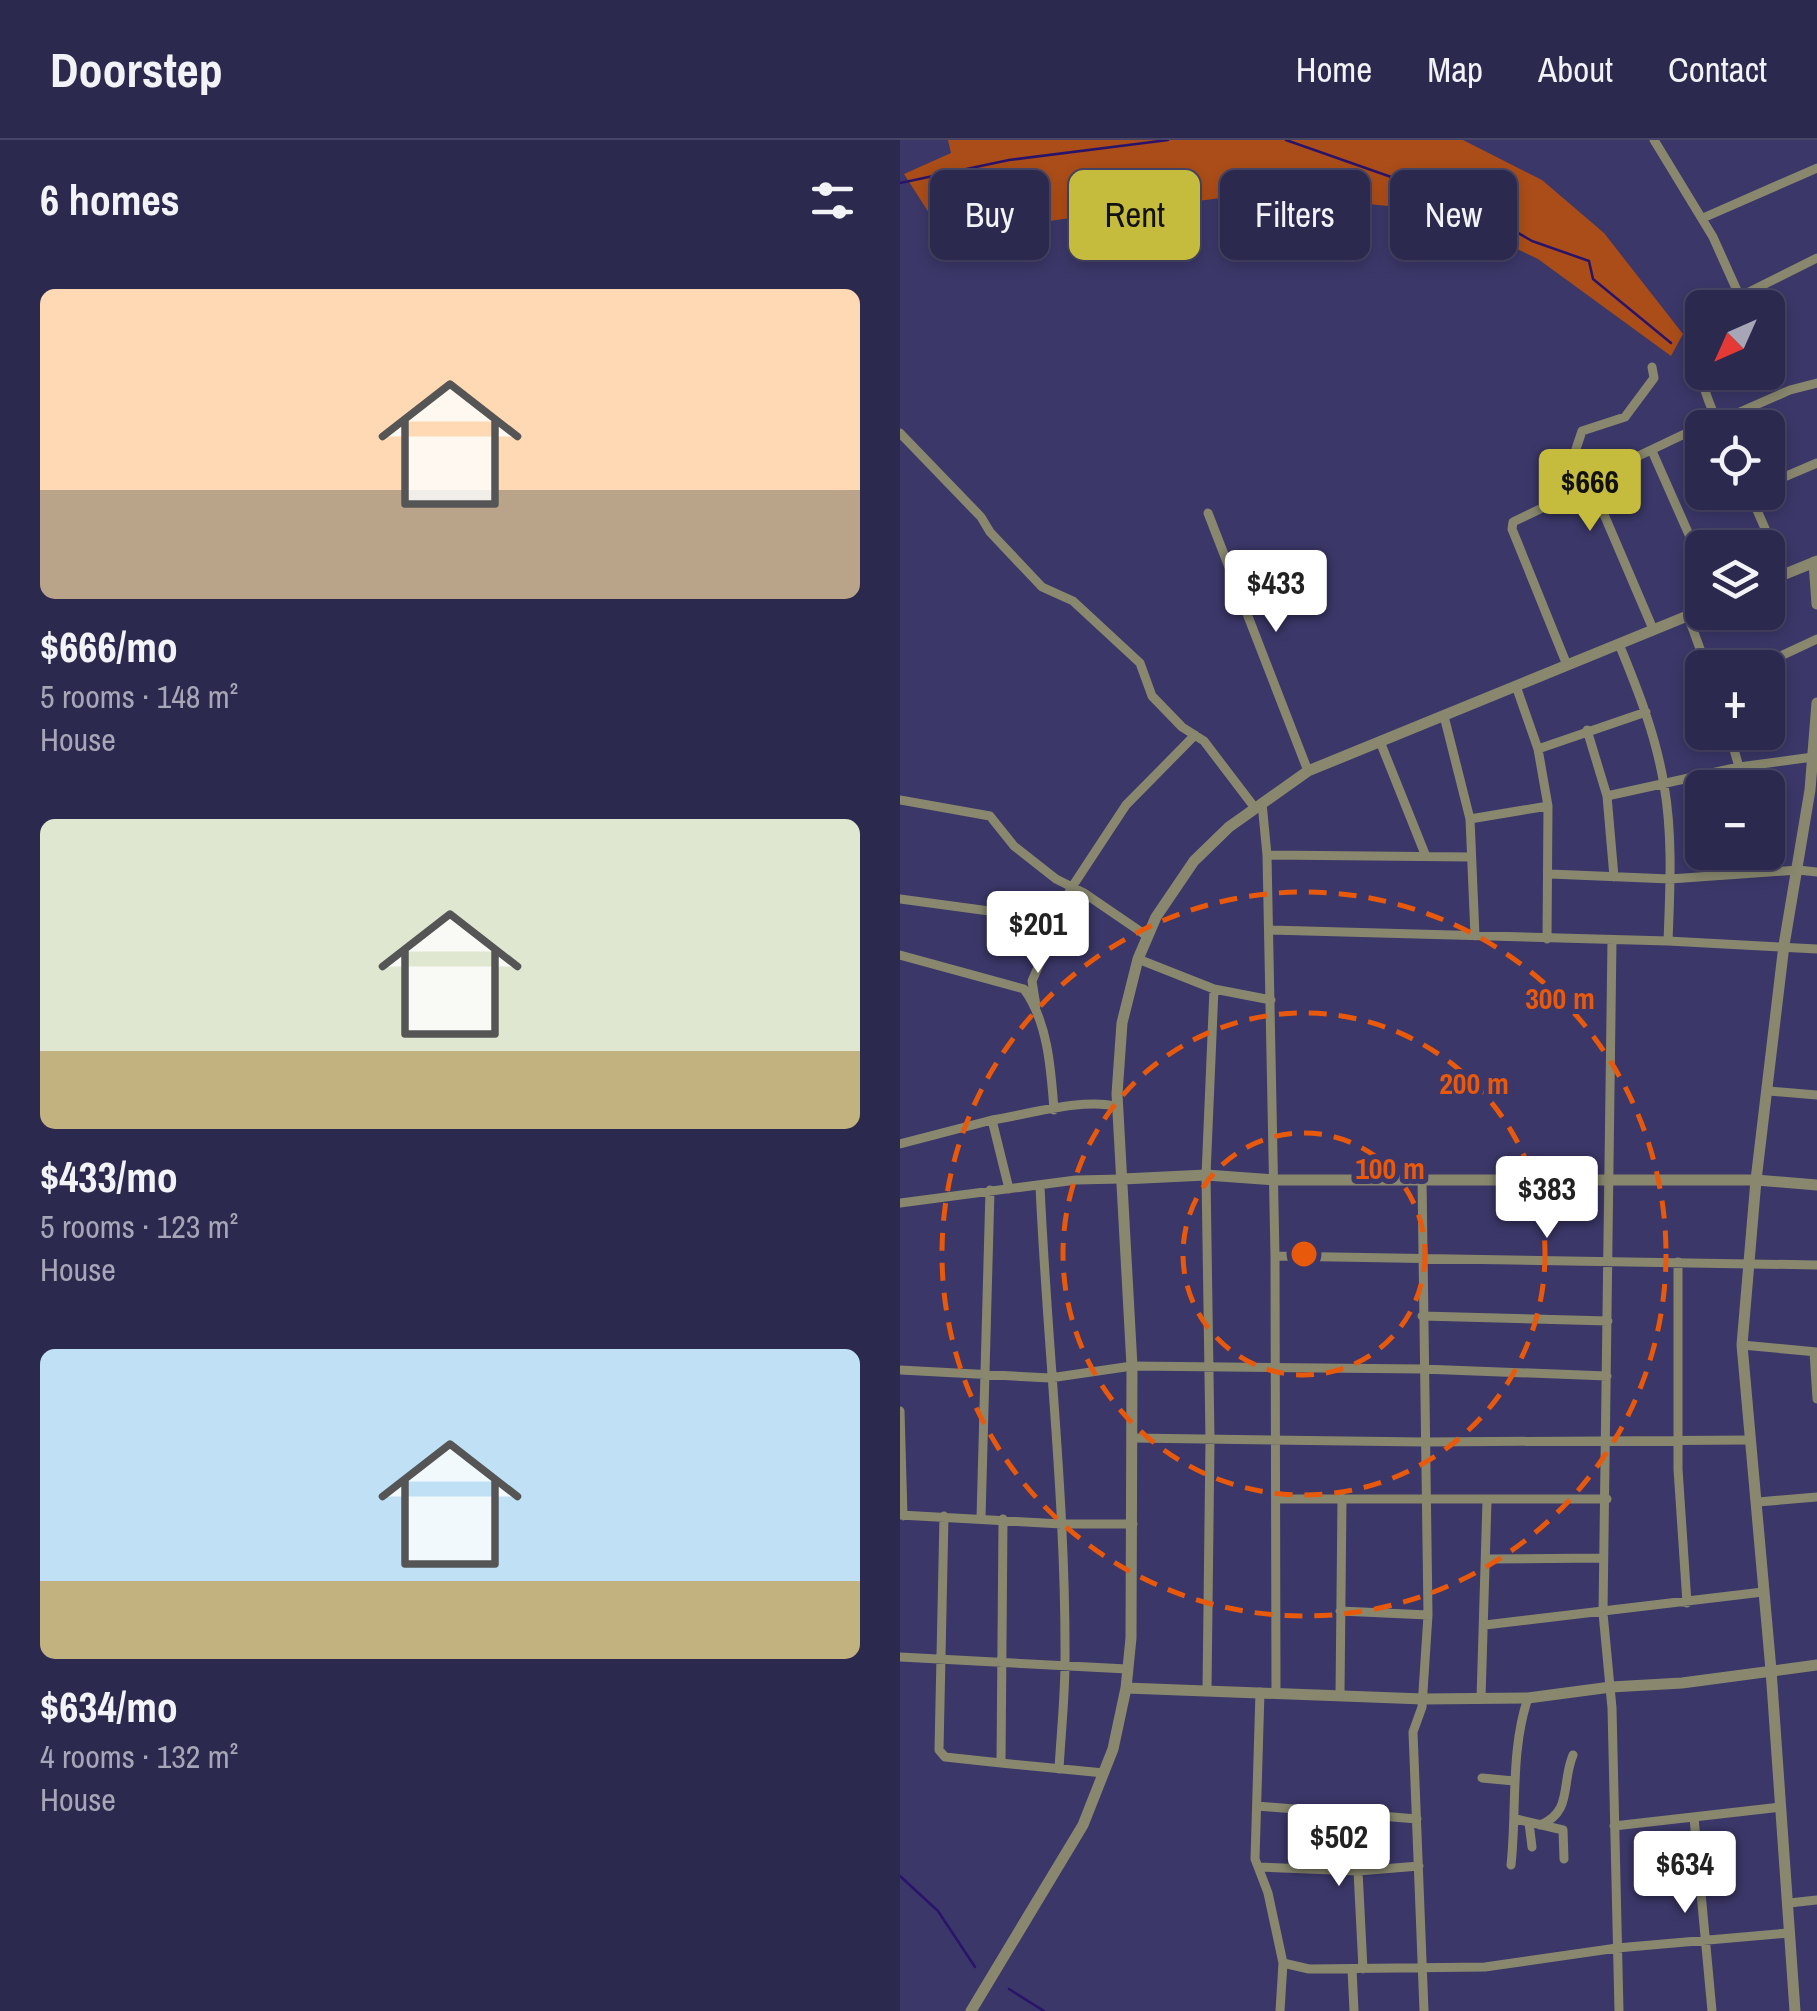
<!DOCTYPE html>
<html lang="en">
<head>
<meta charset="utf-8">
<style>
  body { margin:0; font-family:"Archivo Narrow",sans-serif; background:#383558; color:#f1f3f6; height:100vh; display:flex; flex-direction:column; font-size:38px; white-space:nowrap }
  * { box-sizing:border-box; margin:0 }
  p { font-size:32px; color:#a6a6b6 }
  .icon { flex:none; width:55px; height:55px; fill:none; stroke:currentColor; stroke-width:2; stroke-linecap:round; stroke-linejoin:round }
  .map { position:relative; flex:1; overflow:hidden }
  .drawer { display:flex; flex-direction:column; background:#2c294e; width:900px }
  .drawer>* { flex:none }
  .banner { position:absolute; left:30px; top:30px; width:735px; height:90px; display:flex; gap:20px }
  .needle { width:65px; rotate:225deg }
  .fabs { position:absolute; left:785px; top:150px; display:grid; gap:20px }
  .fabs a { display:grid; place-items:center; width:100px; height:100px; border-radius:15px; background:#2c294e; box-shadow:0 5px 15px #0003,0 0 0 2px #484566; font-size:50px }
  .price { position:absolute; translate:-50% -85px; padding:0 22px; border-radius:10px; background:#fff; color:#222; font-size:32px; line-height:65px; filter:drop-shadow(0 2px 5px #0008) }
  .price::after { content:''; position:absolute; left:50%; top:60px; width:30px; height:22px; margin-left:-15px; background:inherit; clip-path:polygon(0 0,100% 0,50% 100%) }
  .price.active { background:#c5bc3d; color:#111 }
  ul { padding:0; list-style:none }
  li { display:grid; align-content:center; gap:20px; height:530px; padding:0 40px }
  li span { display:grid; place-items:center; height:310px; border-radius:15px; color:#555 }
  li>.icon { margin-inline-start:auto }
  span .icon { width:180px; height:180px; fill:#fffc; stroke-width:1 }
  li b { font-size:42px }
  h2 { display:flex; justify-content:space-between; align-items:center; height:120px; padding:0 40px; font-size:42px }
  .pill { padding:0 35px; border-radius:15px; background:#2c294e; box-shadow:0 5px 15px #0003,0 0 0 2px #484566; font-size:35px; line-height:90px }
  .pill.active { background:#c5bc3d; color:#111 }
  header { display:flex; align-items:center; gap:60px; box-sizing:border-box; height:140px; padding:0 50px; background:#2c294e; border-bottom:2px solid #484566 }
  header strong { font-size:48px }
  nav { display:flex; gap:55px; margin-inline-start:auto; font-size:35px }
  main { display:flex; flex:1; min-height:0 }
  .map>svg:first-child { display:block }
  .forest { fill:#ab4d18 }
  .lines { fill:none; stroke-linecap:round; stroke-linejoin:round }
  .stream { stroke:#2a146b; stroke-width:2.5 }
  .minor { stroke:#89886e; stroke-width:9 }
  .tertiary { stroke:#89886e; stroke-width:11 }
  .ring { fill:none; stroke:#e8590c; stroke-width:5; stroke-dasharray:18 12 }
  .centre { fill:#e8590c; stroke:#3b3768; stroke-width:5 }
  .ring-label { font-size:30px; text-anchor:middle; font-weight:bold; fill:#e8590c; stroke:#3b3768; stroke-width:10; stroke-linejoin:round; paint-order:stroke }
</style>
</head>
<body>
<header>
<strong>Doorstep</strong>
<nav><a>Home</a><a>Map</a><a>About</a><a>Contact</a></nav>
</header>
<main>
<section class="drawer">
<h2>6 homes<svg class="icon" aria-label="filters" viewBox="0 0 24 24"><path d="M4 7h16M4 17h16"/><circle cx="9" cy="7" r="2"/><circle cx="15" cy="17" r="2"/></svg></h2>
<ul>
<li><span style="background:linear-gradient(#ffd9b3 65%,#b9a48a 0)"><svg class="icon" aria-label="home" viewBox="0 0 24 24"><path d="M3 11l9-7 9 7M6 9v11h12V9"/></svg></span><div><b>$666/mo</b><p>5 rooms · 148 m²</p><p>House</p></div></li>
<li><span style="background:linear-gradient(#dfe7d0 75%,#c2b280 0)"><svg class="icon" aria-label="home" viewBox="0 0 24 24"><path d="M3 11l9-7 9 7M6 9v11h12V9"/></svg></span><div><b>$433/mo</b><p>5 rooms · 123 m²</p><p>House</p></div></li>
<li><span style="background:linear-gradient(#bfe0f5 75%,#c2b280 0)"><svg class="icon" aria-label="home" viewBox="0 0 24 24"><path d="M3 11l9-7 9 7M6 9v11h12V9"/></svg></span><div><b>$634/mo</b><p>4 rooms · 132 m²</p><p>House</p></div></li>
</ul>
</section>
<div class="map">
<svg width="917" height="1871" viewBox="0 0 917 1871">
  <rect width="100%" height="100%" fill="#3b3768"/>
  <path class="forest" d="M48,0h515l79,40 62,53 79,101 -12,22 -133,-97 -99,-48 -181,-18 -202,27 -109,21 -43,-67 47,-21z"/>
  <g class="lines">
    <path class="stream" d="M386,0l182,64 64,37 57,20 4,18 78,64
      M0,43l109,-23 159,-20
      M0,1736l38,35 37,56
      M109,1849l35,22"/>
    <path class="minor" d="M754,0l59,97 26,58
      M803,78l114,-50
      M817,168l100,-50
      M802,175l-9,6c1,40 10,70 27,107
      M752,227l2,11 -29,39 -43,14 -6,18 77,180
      M817,282l73,-32 27,-7
      M0,293l81,84 9,15 52,55 31,14 67,62 12,33 30,31 22,14 51,67
      M752,311l50,113
      M688,340l128,-61
      M868,344l49,-21
      M849,352l36,82
      M308,373l100,258
      M788,476l19,52
      M719,504c19,46 37,92 45,141 9,52 6,104 4,156
      M667,525l-55,-136 1,-7 77,-37
      M855,528l62,-29
      M616,546l22,63 10,57 -1,133
      M544,576l26,103 5,117
      M687,590l20,66 7,81
      M829,592l10,35
      M481,604l44,110
      M638,609l108,-37
      M707,656l132,-29 74,-10
      M0,660l90,16 24,30 42,33 28,14 63,43
      M362,663l5,52 8,401 1,437
      M570,679l78,-13
      M367,715l204,2
      M650,734l120,5 128,-9 19,2
      M0,759l141,19 16,-5
      M369,790l399,11 149,8
      M712,800l-9,673 9,95 7,303
      M0,815l124,34c24,33 27,81 30,121
      M238,819l76,30 57,11
      M136,866l-4,-25 19,-44 6,-24 15,-26 54,-82 69,-70
      M869,951l48,4
      M0,1004l92,-24
      M522,1039l6,436 -6,92 -9,25 11,279
      M140,1046c7,158 26,317 25,475 0,36 -4,72 -6,108
      M109,1049l-17,-69c34,-5 93,-23 126,-13
      M0,1063l176,-23 47,-1
      M375,1116l542,9
      M778,1122v207l9,134
      M522,1176l186,5
      M842,1205l75,7
      M914,1212l3,47
      M0,1230l150,8 82,-12 290,3 185,7
      M0,1271l3,105
      M233,1298l291,4 326,-2
      M377,1359h330
      M858,1362l59,-5
      M0,1375l162,9h71
      M44,1376l-5,234 6,7 56,6
      M81,1378l9,-328
      M103,1379l-2,244 103,10
      M588,1419l115,-1
      M440,1471l88,4
      M585,1485l278,-33
      M0,1517l227,12
      M307,1550l3,-250 -4,-265 8,-186
      M360,1552l-5,167 13,34 15,70 26,6 176,-2 132,-19 171,-15
      M440,1555l2,-197
      M581,1558l6,-197
      M582,1638l32,3
      M357,1666l160,13
      M794,1678l18,193
      M616,1679l47,11 1,29
      M629,1683l3,24
      M640,1685c33,-13 21,-42 33,-70
      M714,1686l167,-19
      M611,1725c6,-55 -1,-114 17,-167
      M358,1727l100,4 61,-5
      M458,1731l5,98
      M889,1763l28,-3
      M452,1829l2,42
      M380,1871l3,-48"/>
    <path class="tertiary" d="M914,422l3,42
      M868,441l49,-20
      M223,1039l83,-4 68,5h482l61,5
      M226,1548l297,11 105,-1 83,-11 71,-4 135,-18
      M71,1871l112,-186 30,-76 13,-61 5,-50 1,-272 -15,-272 5,-71 16,-64 18,-42 38,-56 35,-34 79,-56 394,-161
      M895,1871l-24,-341 -29,-325 14,-165 28,-235 26,-155 7,-87"/>
  </g>
  <g class="ring">
    <circle cx="404" cy="1114" r="121"/>
    <circle cx="404" cy="1114" r="241"/>
    <circle cx="404" cy="1114" r="362"/>
  </g>
  <circle cx="404" cy="1114" r="15" class="centre"/>
  <g class="ring-label">
    <text x="660" y="869">300 m</text>
    <text x="574" y="954">200 m</text>
    <text x="490" y="1039">100 m</text>
  </g>
</svg>
<div class="fabs">
<a><svg class="needle" viewBox="-14 -14 28 28"><path d="M0-13l5 13h-10z" fill="#e53935"/><path d="M0 13l5-13h-10z" fill="#a6a6b6"/></svg></a>
<a><svg class="icon" aria-label="locate" viewBox="0 0 24 24"><circle cx="12" cy="12" r="6"/><path d="M12 2v4M12 18v4M2 12h4M18 12h4"/></svg></a>
<a><svg class="icon" aria-label="layers" viewBox="0 0 24 24"><path d="M12 4l9 5-9 5-9-5zM3 14l9 5 9-5"/></svg></a>
<a>+</a>
<a>−</a>
</div>
<b class="price active" style="left:690px;top:394px">$666</b>
<b class="price" style="left:376px;top:495px">$433</b>
<b class="price" style="left:138px;top:836px">$201</b>
<b class="price" style="left:647px;top:1101px">$383</b>
<b class="price" style="left:439px;top:1749px">$502</b>
<b class="price" style="left:785px;top:1776px">$634</b>
<div class="banner">
<a class="pill">Buy</a>
<a class="pill active">Rent</a>
<a class="pill">Filters</a>
<a class="pill">New</a>
</div>
</div>
</main>
</body>
</html>
